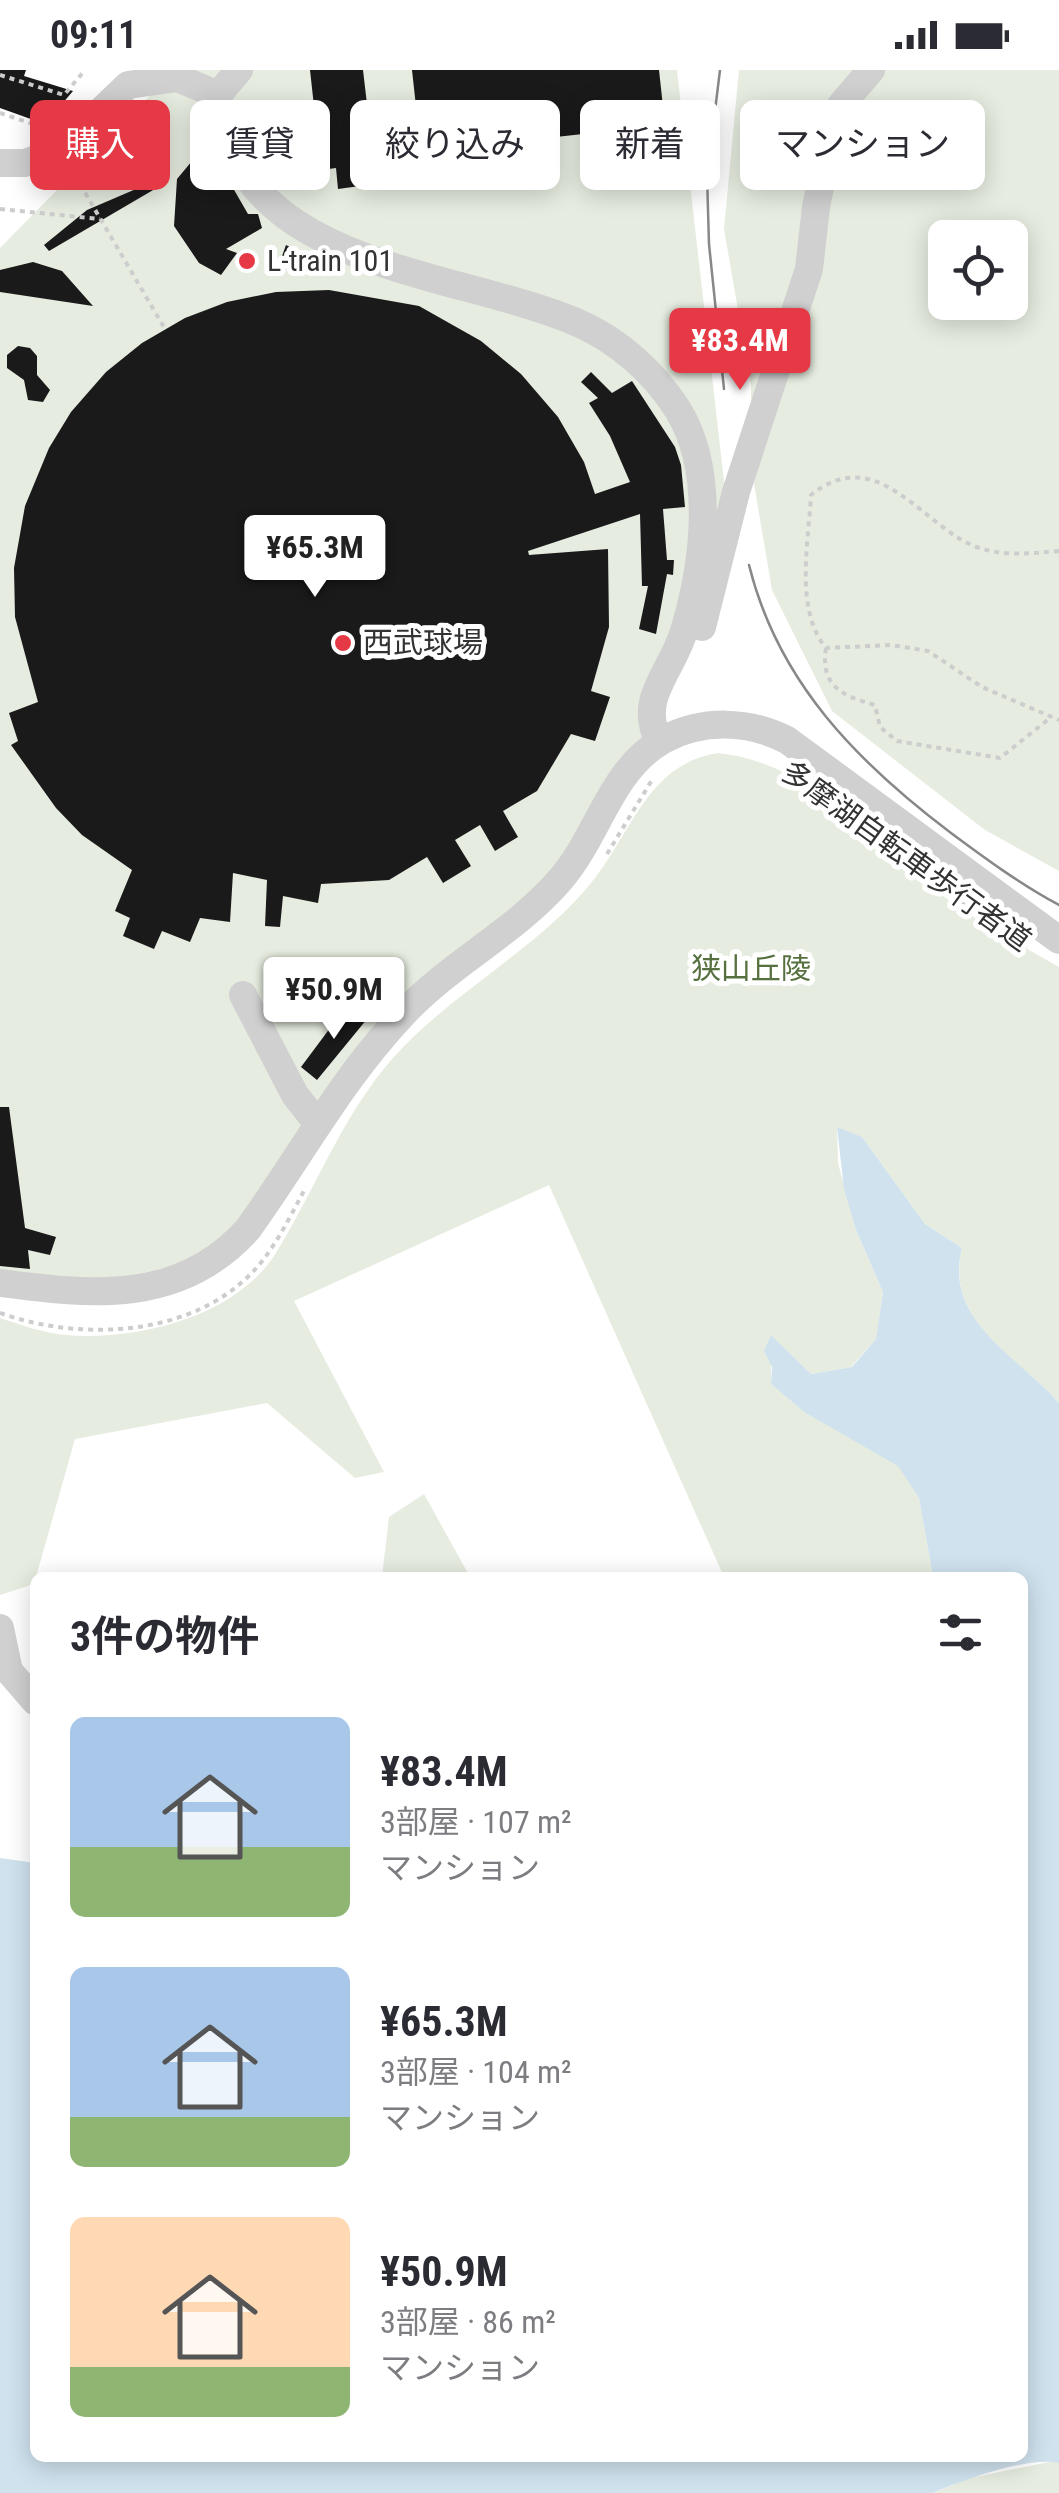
<!DOCTYPE html>
<html lang="ja">
<head>
<meta charset="utf-8">
<style>
  body { margin:0; font-family:"Roboto Condensed","Noto Sans JP",sans-serif; background:#f2f2f3; color:#2b2b33; height:100vh; display:flex; flex-direction:column; font-size:38px; white-space:nowrap }
  * { box-sizing:border-box; margin:0 }
  p { font-size:32px; color:#7c7c81 }
  .icon { flex:none; width:55px; height:55px; fill:none; stroke:currentColor; stroke-width:2; stroke-linecap:round; stroke-linejoin:round }
  .map { position:relative; flex:1; overflow:hidden }
  .sheet { position:absolute; left:30px; top:1502px; width:998px; height:890px; display:flex; flex-direction:column; background:#fff; border-radius:15px; box-shadow:0 5px 25px #0003 }
  .sheet>* { flex:none }
  .banner { position:absolute; left:30px; top:30px; width:1000px; height:90px; display:flex; gap:20px }
  .tools { position:absolute; left:928px; top:150px; display:grid; gap:20px }
  .tools a { display:grid; place-items:center; width:100px; height:100px; border-radius:15px; background:#fff; box-shadow:0 5px 25px #0003; font-size:50px }
  .price { position:absolute; translate:-50% -85px; padding:0 22px; border-radius:10px; background:#fff; color:#222; font-size:32px; line-height:65px; filter:drop-shadow(0 2px 5px #0008) }
  .price::after { content:''; position:absolute; left:50%; top:60px; width:30px; height:22px; margin-left:-15px; background:inherit; clip-path:polygon(0 0,100% 0,50% 100%) }
  .price.on { background:#e63946; color:#fff }
  ul { padding:0; list-style:none }
  li { display:flex; align-items:center; gap:30px; height:250px; padding:0 40px }
  li span { display:grid; place-items:center; flex:none; width:280px; height:200px; border-radius:15px; color:#555 }
  li>.icon { margin-inline-start:auto }
  span .icon { width:120px; height:120px; fill:#fffc; stroke-width:1 }
  li b { font-size:42px }
  h2 { display:flex; justify-content:space-between; align-items:center; height:120px; padding:0 40px; font-size:42px }
  .pill { padding:0 35px; border-radius:15px; background:#fff; box-shadow:0 5px 25px #0003; font-size:35px; line-height:90px }
  .pill.on { background:#e63946; color:#fff }
  .status { display:flex; justify-content:space-between; align-items:center; height:70px; padding:0 50px; background:#fff; direction:ltr }
  .status svg { height:28px; fill:currentColor }
  .map>svg:first-child { display:block }
  .green { fill:#e6ecdf; fill-rule:evenodd }
  .water { fill:#cfe2ee }
  .building { fill:#1a1a1a }
  .lines { fill:none; stroke-linecap:round; stroke-linejoin:round }
  .path { stroke:#cdcdcd; stroke-width:4; stroke-dasharray:5 5; stroke-linecap:butt }
  .minor { stroke:#d0d0d0; stroke-width:28 }
  .tram { stroke:#888; stroke-width:2.5 }
  .poi-dot { fill:#e63946; stroke:#fff; stroke-width:4 }
  .labels { text-anchor:middle; stroke-width:10; stroke-linejoin:round; paint-order:stroke }
  .poi-label { font-size:30px; fill:#333; stroke:#fff; text-anchor:start }
  .street-label { font-size:30px; fill:#333; stroke:#fff }
  .park-label { font-size:30px; fill:#56703f; stroke:#fff }
</style>
</head>
<body>
<div class="status"><b>09:11</b><svg viewBox="0 0 49 12"><path d="M0 12V9h3v3zM5 12V6h3v6zM10 12V3h3v9zM15 12V0h3v12zM26 1h20v11H26zM47 4h2v5h-2z"/></svg></div>
<div class="map">
<svg width="1059" height="2423" viewBox="0 0 1059 2423">
  <rect width="100%" height="100%" fill="#fff"/>
  <path class="green" d="M175,0h502l48,420 -62,214 -96,154 -62,60 -262,300 -42,41 -51,21 -150,-6v-1026z
    M739,0h320v801l-74,-41 -153,-119 -60,-121 -21,-124v-81l-27,-156zM945,168h65v64h-65z
    M718,683c84,9 131,68 192,118 47,38 97,67 149,96v436c-43,-48 -115,-81 -97,-155l-37,-24 -63,-87 -25,-9 1,35 18,67 27,62 -7,47 -25,28 -40,7 -40,-38v48l33,28 94,53 21,33 14,79h-209l-175,-392 -255,116 90,171 -29,6 -88,-75 -192,36 -41,145 -34,11v-277c22,7 43,15 66,17 71,6 170,-18 210,-82 40,-65 66,-137 117,-195 59,-66 146,-110 198,-175 41,-50 56,-119 127,-130z
    M424,1424l46,83h-88l7,-60z
    M1054,2391l5,2v30h-126l37,-15z"/>
  <path class="water" d="M837,1057l25,10 63,87 37,24c-19,73 55,107 97,155v1060c-31,-7 -96,17 -126,30h-933v-635l35,5v595h987v-880l-89,-1 -14,-79 -21,-32 -94,-54 -33,-28 1,-17 -8,-16 7,-16 40,39 41,-7 24,-28 7,-47 -27,-62 -12,-41z"/>
  <path class="building" d="M0,0h26l-2,6 49,15 -17,20 9,3 -12,13 -53,-19z
    M310,0h53l11,94 -16,2 2,20 -22,3 -2,-21 -15,2z
    M412,0h247l6,55 -244,27z
    M207,73l41,71h10l4,14 -36,21 11,4 -16,22 -22,-12 -25,-37 3,-47z
    M157,110l3,6 -111,65 -5,-6 43,-35z
    M286,175l40,20 -5,10 -40,-16z
    M33,192l29,9 31,35 -93,-14v-22z
    M329,220l90,16 62,35 40,33 37,43 26,45 11,32 35,-12 -20,-46 -21,-33 9,-5 -17,-16 10,-10 21,21 20,-12 43,66 6,18 4,42 -22,2 4,51h7l-1,15 -6,-1 -11,60 -17,-5 9,-43h-6l-2,-72 -112,37 1,4 79,-6 1,78 -18,64 19,6 -15,44 -24,-7 -34,57 -34,20 15,26 -23,14 -15,-26 -25,15 16,26 -28,17 -16,-26 -38,23 -68,4 -3,19 -35,-7 -3,31 -15,-1 2,-46 -34,-7 -3,49 -30,-4 -10,24 -28,-11 -8,18 -31,-13 7,-18 -15,-7 17,-41 -50,-35 -26,-27 -45,-63 7,-4 -9,-28 29,-11 -23,-85 -1,-49 11,-62 24,-58 22,-36 35,-40 36,-29 43,-25 42,-16 49,-10z
    M18,276l12,2 7,8v19l13,15 -7,12 -15,-2 -4,-20 -17,-12v-13z
    M348,934l19,15 -50,61 -16,-13z
    M0,1037h9l16,121 31,9 -6,18 -22,-5 2,19 -30,-3z"/>
  <g class="lines">
    <path class="path" d="M0,5l64,20 21,-25
      M0,43l48,16
      M103,73l26,46
      M70,97l95,162
      M0,139l100,10
      M1059,481c-35,3 -67,7 -99,-12 -47,-29 -90,-92 -149,-44 -2,44 -17,115 15,153l65,-3 37,6 54,36 77,33
      M826,578c-6,38 16,48 49,57l5,22 17,14 103,17 50,-40
      M890,776l87,69 50,32
      M607,784l45,-74
      M0,1243c84,30 203,24 263,-53 17,-22 30,-49 43,-73"/>
    <path class="minor" d="M239,0l-21,25c15,173 236,175 358,227 42,18 78,50 102,88 38,62 26,155 6,221 -13,43 -47,67 -25,111
      M0,93h25l35,-13 68,-65 50,-7 40,17
      M702,557l34,-135 73,-223 7,-62 15,-73 10,-29 30,-35
      M243,925l52,100 23,29
      M0,1213c92,12 180,22 248,-54 52,-72 94,-151 156,-216 47,-50 111,-81 156,-133 38,-43 50,-110 103,-140 39,-21 85,-20 124,0l272,200
      M0,1558l9,43 26,30"/>
    <path class="tram" d="M720,0l-13,106 2,68 15,145
      M749,495c29,117 108,197 202,268 35,26 69,51 108,72"/>
  </g>
  <g class="poi-dot">
    <circle cx="247" cy="191" r="10"/>
    <circle cx="343" cy="573" r="10"/>
  </g>
  <g class="labels">
    <g class="poi-label">
      <text x="267" y="201">L-train 101</text>
      <text x="363" y="583">西武球場</text>
    </g>
    <g class="street-label">
      <text transform="translate(906 786) rotate(36)" y="10">多摩湖自転車歩行者道</text>
    </g>
    <g class="park-label">
      <text x="751" y="909">狭山丘陵</text>
    </g>
  </g>
</svg>
<div class="tools">
<a><svg class="icon" aria-label="locate" viewBox="0 0 24 24"><circle cx="12" cy="12" r="6"/><path d="M12 2v4M12 18v4M2 12h4M18 12h4"/></svg></a>
</div>
<b class="price on" style="left:740px;top:323px">¥83.4M</b>
<b class="price" style="left:315px;top:530px">¥65.3M</b>
<b class="price" style="left:334px;top:972px">¥50.9M</b>
<div class="banner">
<a class="pill on">購入</a>
<a class="pill">賃貸</a>
<a class="pill">絞り込み</a>
<a class="pill">新着</a>
<a class="pill">マンション</a>
</div>
<section class="sheet">
<h2>3件の物件<svg class="icon" aria-label="filters" viewBox="0 0 24 24"><path d="M4 7h16M4 17h16"/><circle cx="9" cy="7" r="2"/><circle cx="15" cy="17" r="2"/></svg></h2>
<ul>
<li><span style="background:linear-gradient(#a9c7e8 65%,#8fb573 0)"><svg class="icon" aria-label="home" viewBox="0 0 24 24"><path d="M3 11l9-7 9 7M6 9v11h12V9"/></svg></span><div><b>¥83.4M</b><p>3部屋 · 107 m²</p><p>マンション</p></div></li>
<li><span style="background:linear-gradient(#a9c7e8 75%,#8fb573 0)"><svg class="icon" aria-label="home" viewBox="0 0 24 24"><path d="M3 11l9-7 9 7M6 9v11h12V9"/></svg></span><div><b>¥65.3M</b><p>3部屋 · 104 m²</p><p>マンション</p></div></li>
<li><span style="background:linear-gradient(#ffd9b3 75%,#8fb573 0)"><svg class="icon" aria-label="home" viewBox="0 0 24 24"><path d="M3 11l9-7 9 7M6 9v11h12V9"/></svg></span><div><b>¥50.9M</b><p>3部屋 · 86 m²</p><p>マンション</p></div></li>
</ul>
</section>
</div>
</body>
</html>
